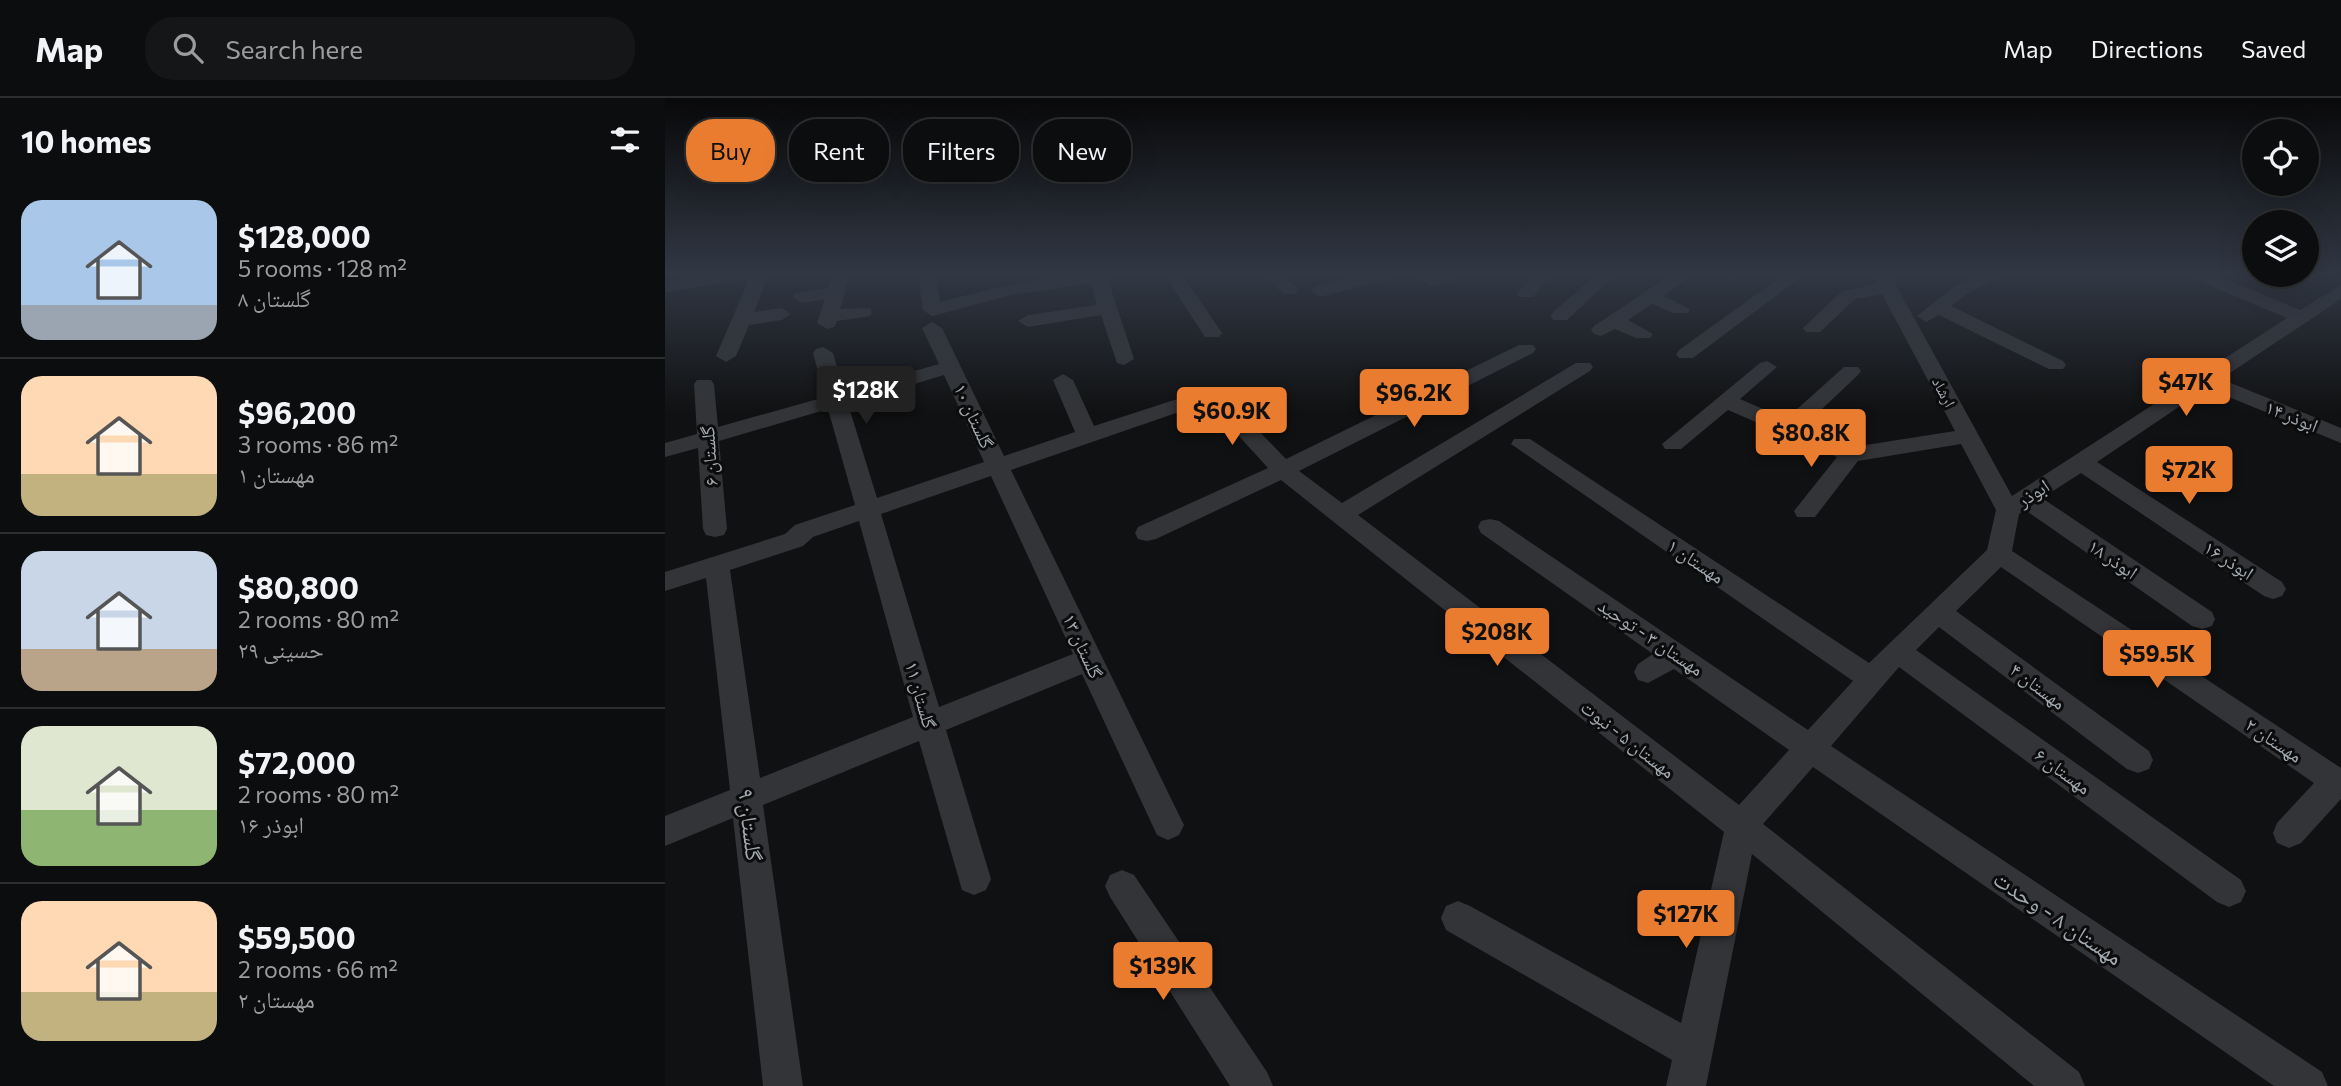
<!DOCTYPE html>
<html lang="en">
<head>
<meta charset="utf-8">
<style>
  body { margin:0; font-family:Commissioner,"Noto Naskh Arabic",sans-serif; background:#151617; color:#f1f3f6; height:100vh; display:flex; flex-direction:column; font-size:26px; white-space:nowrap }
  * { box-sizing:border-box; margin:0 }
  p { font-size:23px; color:#9a9c9e }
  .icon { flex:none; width:38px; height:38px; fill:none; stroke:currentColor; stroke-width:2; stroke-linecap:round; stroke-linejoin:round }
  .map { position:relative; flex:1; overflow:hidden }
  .details { display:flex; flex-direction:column; background:#0c0d0e; width:665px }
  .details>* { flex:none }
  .top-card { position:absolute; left:21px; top:21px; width:665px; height:63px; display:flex; gap:14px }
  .fabs { position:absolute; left:1577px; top:21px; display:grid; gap:14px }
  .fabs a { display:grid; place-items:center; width:77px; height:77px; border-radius:50%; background:#0c0d0e; box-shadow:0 7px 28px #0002,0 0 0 2px #2c2d2e; font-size:35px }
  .price { position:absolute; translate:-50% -60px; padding:0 16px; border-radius:7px; background:#ea7c30; color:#111; font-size:23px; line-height:46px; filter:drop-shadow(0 2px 4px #0008) }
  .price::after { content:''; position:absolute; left:50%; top:42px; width:21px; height:16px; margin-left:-10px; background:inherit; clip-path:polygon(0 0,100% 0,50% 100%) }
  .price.active { background:#222; color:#fff }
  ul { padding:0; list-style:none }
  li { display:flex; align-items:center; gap:21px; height:175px; padding:0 21px }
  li+li { border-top:2px solid #2c2d2e }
  li span { display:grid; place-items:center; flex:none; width:196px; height:140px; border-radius:21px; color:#555 }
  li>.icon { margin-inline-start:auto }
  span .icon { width:84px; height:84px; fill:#fffc; stroke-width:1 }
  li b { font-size:30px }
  h2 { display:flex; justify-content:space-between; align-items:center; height:84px; padding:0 21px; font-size:30px }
  .tag { padding:0 24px; border-radius:28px; background:#0c0d0e; box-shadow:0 7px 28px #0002,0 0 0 2px #2c2d2e; font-size:24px; line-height:63px }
  .tag.active { background:#ea7c30; color:#111 }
  header { display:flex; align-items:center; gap:42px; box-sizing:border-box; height:98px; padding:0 35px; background:#0c0d0e; border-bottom:2px solid #2c2d2e }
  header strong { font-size:33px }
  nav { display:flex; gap:38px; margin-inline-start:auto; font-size:24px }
  .search { width:490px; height:63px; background:#151617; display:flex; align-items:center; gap:18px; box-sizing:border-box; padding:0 24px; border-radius:28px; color:#9a9c9e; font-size:26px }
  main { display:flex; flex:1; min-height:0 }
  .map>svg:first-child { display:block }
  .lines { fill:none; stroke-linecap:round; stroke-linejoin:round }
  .minor { fill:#323437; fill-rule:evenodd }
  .labels { text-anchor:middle; stroke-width:6; stroke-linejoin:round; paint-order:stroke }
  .far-street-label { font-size:16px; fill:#a2abb2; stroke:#0c0c0d }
  .street-label { font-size:19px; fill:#a2abb2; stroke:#0c0c0d }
  .near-street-label { font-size:23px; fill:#a2abb2; stroke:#0c0c0d }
</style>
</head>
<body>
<header>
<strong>Map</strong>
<div class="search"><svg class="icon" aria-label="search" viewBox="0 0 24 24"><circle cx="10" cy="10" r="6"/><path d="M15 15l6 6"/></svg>Search here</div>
<nav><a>Map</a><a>Directions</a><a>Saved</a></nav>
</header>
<main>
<section class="details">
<h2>10 homes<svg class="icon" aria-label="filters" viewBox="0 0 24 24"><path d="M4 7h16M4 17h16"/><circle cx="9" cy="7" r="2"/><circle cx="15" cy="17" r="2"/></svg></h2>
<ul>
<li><span style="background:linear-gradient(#a9c7e8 75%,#9aa5b1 0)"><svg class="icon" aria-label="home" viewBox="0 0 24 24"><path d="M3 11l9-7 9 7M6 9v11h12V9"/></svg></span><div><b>$128,000</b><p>5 rooms · 128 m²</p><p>گلستان ۸</p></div></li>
<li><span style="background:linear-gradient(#ffd9b3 70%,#c2b280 0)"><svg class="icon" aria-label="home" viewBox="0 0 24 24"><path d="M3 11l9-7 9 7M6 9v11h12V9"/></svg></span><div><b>$96,200</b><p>3 rooms · 86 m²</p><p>مهستان ۱</p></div></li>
<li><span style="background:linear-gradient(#c9d6e8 70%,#b9a48a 0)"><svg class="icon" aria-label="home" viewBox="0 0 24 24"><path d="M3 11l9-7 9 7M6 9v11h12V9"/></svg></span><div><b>$80,800</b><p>2 rooms · 80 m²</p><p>حسینی ۲۹</p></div></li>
<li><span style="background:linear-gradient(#dfe7d0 60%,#8fb573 0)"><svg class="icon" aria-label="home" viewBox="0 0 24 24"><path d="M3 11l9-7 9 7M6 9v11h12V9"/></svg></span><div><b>$72,000</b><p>2 rooms · 80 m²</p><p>ابوذر ۱۶</p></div></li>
<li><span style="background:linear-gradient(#ffd9b3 65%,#c2b280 0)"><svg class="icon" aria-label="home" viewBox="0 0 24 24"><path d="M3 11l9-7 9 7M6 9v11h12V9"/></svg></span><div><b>$59,500</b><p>2 rooms · 66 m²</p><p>مهستان ۲</p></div></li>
</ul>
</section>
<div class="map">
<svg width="1676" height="988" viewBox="0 0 1676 988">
  <rect width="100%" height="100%" fill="#101112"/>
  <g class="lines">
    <path class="minor" d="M49,176h55l-15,38 28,-4 9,6 -9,6 -33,5 -13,31 -10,6 -10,-6 33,-77 -84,13v-10z
      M167,176h18l-10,35 30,-1 2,4 -2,4 -33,5 -3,6 -7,2 -10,-6 8,-24 -23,4 -9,-6 2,-4 33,-5z
      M253,176h18l4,28c55,-14 109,-28 166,-28l28,85 -10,6 -7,-2 -16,-48 -73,12 -10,-6 10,-6 69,-10 -6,-22 -80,12 -79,21 -9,-6z
      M499,176h18l40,59 -3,4h-14z
      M600,176h19l14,16 -3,4h-12z
      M700,176h30l-3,4 -72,19 -9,-6 3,-4z
      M746,176h45l2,3 -3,4 -24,5z
      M869,176h19l-20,23h-14l-2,-4z
      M932,176h19l-49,46h-14l-2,-4 2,-4z
      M1007,176h21l-29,22 26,13 -2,4h-14l-22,-9 -24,16 25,14 -3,4h-14l-21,-9 -14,7 -7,-2 -3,-4 3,-4z
      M1053,176h21l2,2 -9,5z
      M1120,176h20l-112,84h-14l-3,-4 3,-4z
      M1207,176h18l122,222 275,-178 -95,-40 -3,-4h24l87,36 41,-25v14l-120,80 120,49v15l-134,-55 -110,74 185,120 4,7 -4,7 -9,3 -9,-3 -183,-123 -39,25 170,114 3,7 -3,7 -10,3 -10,-3 -167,-116 -6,4 -7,37 329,217v31l-40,44 -12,5 -12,-5 -4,-10 4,-10 37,-40 -313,-216 -45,44 193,140 4,9 -4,9 -11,4 -11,-4 -188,-142 -23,23 325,230 5,11 -5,11 -12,5 -12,-5 -318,-235 -68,79 491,326 6,14h-54l-461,-319 -50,57 316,248 6,14h-51l-282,-232 -46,232h-40l6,-26 -226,-130 -5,-12 5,-12 12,-5 12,5 211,117 43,-191 -443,-352 -125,59 -9,2 -9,-2 -3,-6 3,-6 130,-59 -60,-66 -197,68 168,345 5,10 -5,10 -11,5 -11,-5 -75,-161 -136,56 45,149 -5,11 -12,5 -12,-5 -43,-149 -156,64 40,281h-40l-30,-268 -68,28v-30l65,-26 -24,-212 -41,13v-19l120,-38 10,-9 60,-20 -27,-96 -109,32 8,88 -3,6 -9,2 -9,-2 -3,-6 -5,-81 -33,9v-14l32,-9 -3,-50 3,-4h14l3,4 4,43 107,-30 -12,-44 3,-4 7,-2 10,6 11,38 95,-27 -17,-36 10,-6 10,6 62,128 71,-24 -22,-52 10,-6 10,6 21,46 111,-36h14l67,69 233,-114h14l3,4 -3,4 -234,118 43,32 234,-140h14l3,4 -3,4 -232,144 381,290 50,-55 -115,-81 -26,14 -10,-3 -4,-8 4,-8 15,-10 -172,-121 -3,-6 3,-6 9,-2 9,2 309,209 45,-49 -342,-237 3,-5h16l339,224 118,-113 9,-40 -35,-66 -103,17 -43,56h-18l-3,-6 43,-54 -109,-47 -47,39h-16l-3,-5 98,-81 7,-2 10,6 -37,32 46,20 58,-52h14l3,4 -3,4 -54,51 49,21 102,-16 -73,-137 -27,5 -35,33h-14l-3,-4 39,-37 35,-7zM279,277l40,87 -107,36 -29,-94zM326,378l82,178 -134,53 -58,-193zM194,423l54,196 -153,61 -30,-208 73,-24 10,-9z
      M1317,176h24l-38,19 -17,13 112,55 3,4 -3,4h-14l-110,-54 -13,7 -9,-6 39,-31z
      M457,772l12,5 133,197 6,14h-43l-120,-189 -5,-11 5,-11z"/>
  </g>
  <linearGradient id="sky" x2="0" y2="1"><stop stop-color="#09090a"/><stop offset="0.56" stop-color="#313844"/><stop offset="1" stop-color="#313844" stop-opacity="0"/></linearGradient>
  <rect width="1676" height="314" fill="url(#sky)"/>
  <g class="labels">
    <g class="far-street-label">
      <text transform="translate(1279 294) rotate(62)" y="6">ارشاد</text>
    </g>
    <g class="street-label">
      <text transform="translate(309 318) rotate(65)" y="7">گلستان ۱۰</text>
      <text transform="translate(1627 318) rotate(22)" y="7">ابوذر ۱۴</text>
      <text transform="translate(44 358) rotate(-94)" y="7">گلستان ۶</text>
      <text transform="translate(1368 395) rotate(-33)" y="7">ابوذر</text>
      <text transform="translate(1448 461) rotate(34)" y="7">ابوذر ۱۸</text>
      <text transform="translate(1564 462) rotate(33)" y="7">ابوذر ۱۶</text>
      <text transform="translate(1031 463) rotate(34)" y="7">مهستان ۱</text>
      <text transform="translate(986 539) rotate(34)" y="7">مهستان ۳ - توحید</text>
      <text transform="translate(418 548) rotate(65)" y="7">گلستان ۱۳</text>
      <text transform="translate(1373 588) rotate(37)" y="7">مهستان ۴</text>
      <text transform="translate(256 597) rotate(74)" y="7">گلستان ۱۱</text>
      <text transform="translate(963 641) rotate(38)" y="7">مهستان ۵ - نبوت</text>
      <text transform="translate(1609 642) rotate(34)" y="7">مهستان ۲</text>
      <text transform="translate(1398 673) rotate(36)" y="7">مهستان ۶</text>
    </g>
    <g class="near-street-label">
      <text transform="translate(85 727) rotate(83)" y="8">گلستان ۹</text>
      <text transform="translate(1393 820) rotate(34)" y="8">مهستان ۸ - وحدت</text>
    </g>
  </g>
</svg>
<div class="fabs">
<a><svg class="icon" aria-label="locate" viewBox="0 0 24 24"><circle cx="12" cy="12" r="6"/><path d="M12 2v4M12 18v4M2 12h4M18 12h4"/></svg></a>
<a><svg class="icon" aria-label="layers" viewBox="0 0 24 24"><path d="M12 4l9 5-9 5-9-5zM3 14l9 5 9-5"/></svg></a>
</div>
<b class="price" style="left:1521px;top:320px">$47K</b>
<b class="price active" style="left:201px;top:328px">$128K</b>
<b class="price" style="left:749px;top:331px">$96.2K</b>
<b class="price" style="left:567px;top:349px">$60.9K</b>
<b class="price" style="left:1146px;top:371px">$80.8K</b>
<b class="price" style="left:1524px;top:408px">$72K</b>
<b class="price" style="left:832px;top:570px">$208K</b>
<b class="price" style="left:1492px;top:592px">$59.5K</b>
<b class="price" style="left:1021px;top:852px">$127K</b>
<b class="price" style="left:498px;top:904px">$139K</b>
<div class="top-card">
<a class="tag active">Buy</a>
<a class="tag">Rent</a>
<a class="tag">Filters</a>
<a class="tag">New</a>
</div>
</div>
</main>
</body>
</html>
